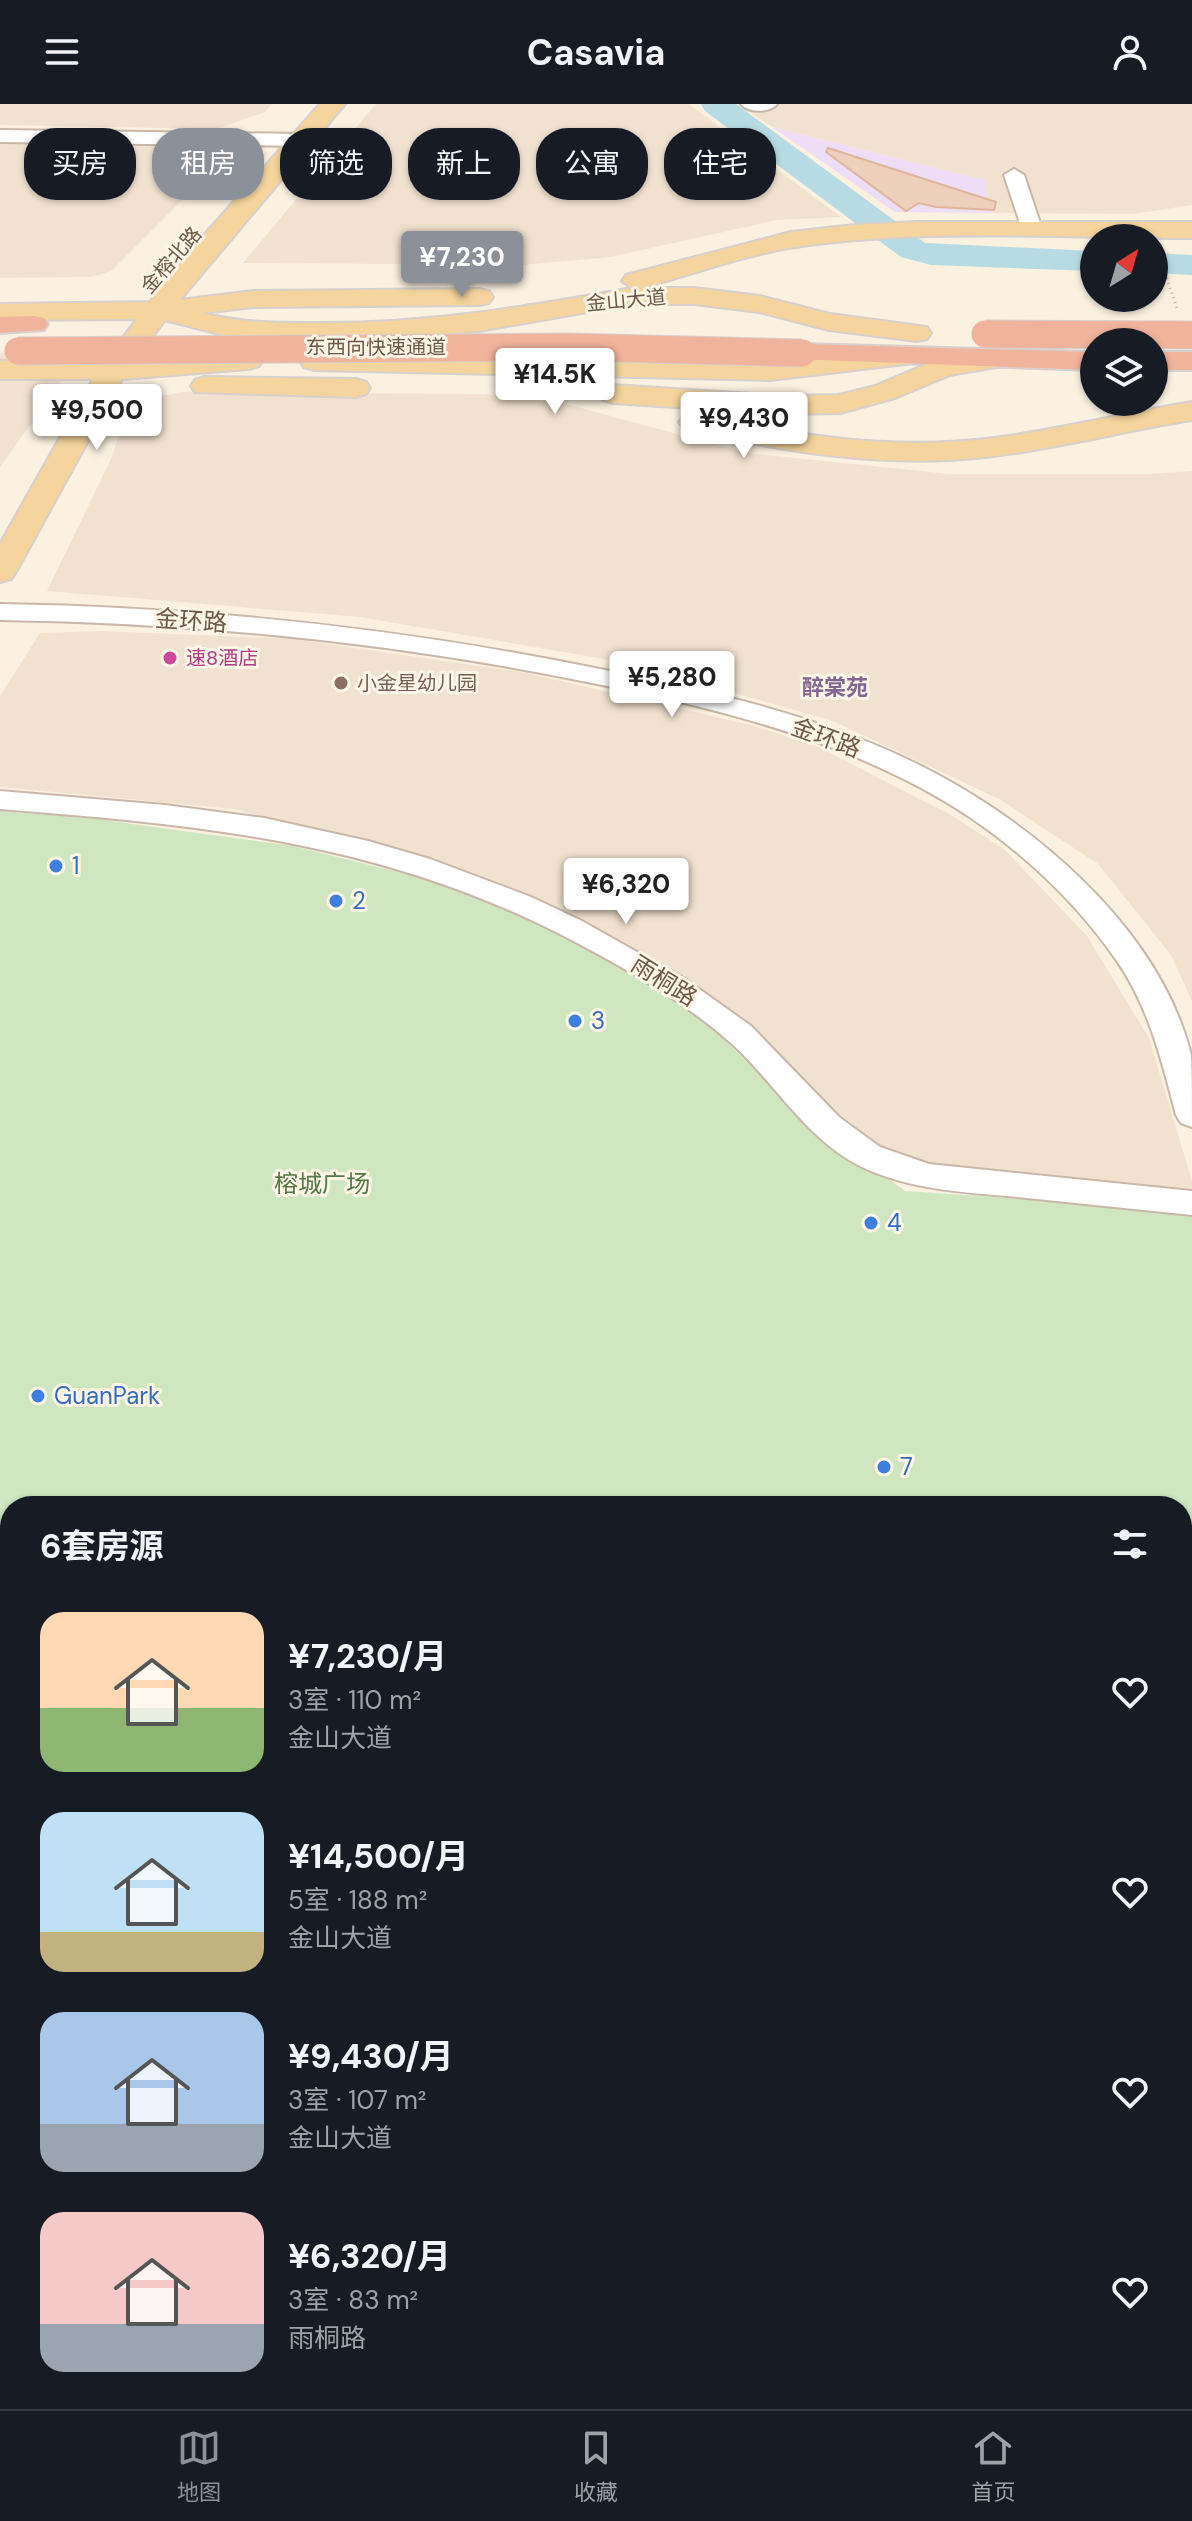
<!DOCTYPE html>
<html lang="zh">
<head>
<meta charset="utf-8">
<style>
  body { margin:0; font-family:"DM Sans","Noto Sans SC",sans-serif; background:#20242c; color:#f1f3f6; height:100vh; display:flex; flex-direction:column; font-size:30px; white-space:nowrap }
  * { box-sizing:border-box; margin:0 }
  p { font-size:26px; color:#9ea1a6 }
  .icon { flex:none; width:44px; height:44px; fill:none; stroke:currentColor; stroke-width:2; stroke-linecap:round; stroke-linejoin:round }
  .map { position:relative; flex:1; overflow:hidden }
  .drawer { position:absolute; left:0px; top:1392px; width:1192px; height:914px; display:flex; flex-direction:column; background:#171b24; border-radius:32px 32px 0 0; box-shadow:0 2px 6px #0004 }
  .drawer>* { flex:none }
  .guide { position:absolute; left:24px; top:24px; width:1144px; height:72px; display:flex; gap:16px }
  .needle { width:52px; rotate:37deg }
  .fabs { position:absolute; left:1080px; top:120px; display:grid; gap:16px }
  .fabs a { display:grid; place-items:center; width:88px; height:88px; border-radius:50%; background:#171b24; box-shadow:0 2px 6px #0004; font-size:40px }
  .price { position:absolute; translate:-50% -68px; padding:0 18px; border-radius:8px; background:#fff; color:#222; font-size:26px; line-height:52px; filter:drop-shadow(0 2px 4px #0008) }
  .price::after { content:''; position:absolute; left:50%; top:48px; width:24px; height:18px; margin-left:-12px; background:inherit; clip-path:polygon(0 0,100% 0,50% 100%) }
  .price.on { background:#8c9099; color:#fff }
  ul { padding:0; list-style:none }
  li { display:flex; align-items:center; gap:24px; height:200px; padding:0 40px }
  li span { display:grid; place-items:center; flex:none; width:224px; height:160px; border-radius:24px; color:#555 }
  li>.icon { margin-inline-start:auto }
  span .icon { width:96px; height:96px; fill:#fffc; stroke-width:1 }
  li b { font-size:34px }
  h2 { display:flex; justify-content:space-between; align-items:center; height:96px; padding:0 40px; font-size:34px }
  .tag { padding:0 28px; border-radius:32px; background:#171b24; box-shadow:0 2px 6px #0004; font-size:28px; line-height:72px }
  .tag.on { background:#8c9099; color:#fff }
  header { display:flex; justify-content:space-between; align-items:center; height:104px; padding:0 40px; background:#171b24; font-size:36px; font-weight:700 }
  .tabs { display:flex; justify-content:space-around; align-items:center; height:112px; border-top:2px solid #363941; background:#171b24; font-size:22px; color:#9ea1a6 }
  .tabs a { display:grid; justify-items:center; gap:4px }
  .tabs .on { color:#8c9099 }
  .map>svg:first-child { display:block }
  .residential { fill:#f1e2d0 }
  .education { fill:#eddef6 }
  .green { fill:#cfe6c1 }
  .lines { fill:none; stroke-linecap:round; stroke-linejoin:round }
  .river { fill:#b7dbe2; fill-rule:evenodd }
  .building { fill:#edcfbb; stroke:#dfb69c; stroke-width:2 }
  .minor-casing { stroke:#c9b8a9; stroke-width:4 }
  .major-casing { stroke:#d7d0cc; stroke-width:4 }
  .highway-casing { stroke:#d7d0cc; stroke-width:4 }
  .path { stroke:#d1b39e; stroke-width:3; stroke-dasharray:1 4; stroke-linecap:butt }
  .minor { fill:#fff; fill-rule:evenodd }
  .major { fill:#f5d59d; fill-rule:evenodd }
  .highway { fill:#f0b39c; fill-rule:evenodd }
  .highway-bridge-casing { stroke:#d7d0cc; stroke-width:29; stroke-linecap:butt }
  .highway-bridge { stroke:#f0b39c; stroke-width:27 }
  .hotel-dot { fill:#d1479c; stroke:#fdf5e6; stroke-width:3 }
  .education-dot { fill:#8d6e63; stroke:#fdf5e6; stroke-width:3 }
  .shop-dot { fill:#3f7fe0; stroke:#fdf5e6; stroke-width:3 }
  .labels { text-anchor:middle; stroke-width:6; stroke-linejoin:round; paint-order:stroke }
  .far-street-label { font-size:20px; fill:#6f584a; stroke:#fdf5e6 }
  .far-hotel-label { font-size:20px; fill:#b23c85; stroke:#fdf5e6; text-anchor:start }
  .far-education-label { font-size:20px; fill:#785e54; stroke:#fdf5e6; text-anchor:start }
  .far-neighbourhood-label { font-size:22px; font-weight:bold; fill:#846692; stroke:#fdf5e6 }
  .street-label { font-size:24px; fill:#6f584a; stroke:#fdf5e6 }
  .shop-label { font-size:24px; fill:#366cbe; stroke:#fdf5e6; text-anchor:start }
  .park-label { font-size:24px; fill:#547a46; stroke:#fdf5e6 }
</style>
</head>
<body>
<header><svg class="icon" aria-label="menu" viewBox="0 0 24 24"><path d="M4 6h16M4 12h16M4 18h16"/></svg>Casavia<svg class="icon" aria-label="person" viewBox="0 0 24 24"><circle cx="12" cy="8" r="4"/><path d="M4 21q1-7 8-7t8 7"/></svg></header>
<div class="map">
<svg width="1192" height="2305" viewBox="0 0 1192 2305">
  <rect width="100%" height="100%" fill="#faf1e1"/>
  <path class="residential" d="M0,0h272l-7,8 -49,17 -216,-4z
    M376,0h313l152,113 -64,3 -166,37 -90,8 -278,-2z
    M738,0h454v101l-59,9 -142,-1 -7,-33 -212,-53z
    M0,39l237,2 -126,126 -19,6 -92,1z
    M82,248l-82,115v-114z
    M182,288l304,2 84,11 177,48 202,21h197l46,-3v530l-21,-46 -73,-91 -97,-64 -168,-79 -205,-58 -268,-46 -313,-26 64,-132 14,-42 21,-18z
    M104,527l190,8 233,34 224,52 65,21 135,69 53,34 83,87 62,102 43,143v11l-271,-23 -71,-33 -21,-30 -96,-90 -81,-57 -166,-77 -252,-73 -234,-22v-91l40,-63z
    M1182,1544l10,2v759h-1192v-422l10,-1v414h1172z"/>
  <path class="education" d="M772,23l213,53 6,33 -96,-1z"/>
  <path class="green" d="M0,707l89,7 204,28 157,39 123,53 117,68 114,112 101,73 287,20v428l-10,-2v-131h-1172v463h-10z"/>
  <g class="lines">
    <path class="river" d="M701,0h35l189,139 169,8v20l-163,-6 -30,-8 -196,-146z
      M1154,149l38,2v20l-38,-2z"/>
  </g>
  <path class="building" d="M828,44l168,54 -2,8 -58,-3 -17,-4 -13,8 -80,-59z"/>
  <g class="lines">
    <defs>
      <path id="minor" d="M741,0h36c-7,9 -29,9 -36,0z
        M0,26l302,4 10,6 -10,6 -302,-4z
        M1014,65l10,6 18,54 -3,4h-14l-3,-4 -18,-54z
        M0,500c201,3 398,24 595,64 106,21 215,45 314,92 116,55 250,165 282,295 1,22 1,49 1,72l-11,-4 -5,-8c-14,-53 -27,-108 -59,-154 -48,-70 -119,-132 -194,-172 -106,-57 -224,-85 -341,-108 -192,-39 -386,-58 -582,-61z
        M0,687l165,14 99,13 104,23 62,18 101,38 49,23 105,59 66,47 88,91 41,30 49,17 263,27v24c-58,-6 -117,-12 -175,-18 -54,-5 -110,-7 -159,-32 -52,-27 -84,-83 -126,-121 -50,-45 -111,-78 -170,-109 -185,-94 -360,-110 -562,-126z
        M1182,1472l10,1v34l-10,-1z
        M10,1846v42l-10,1v-42z"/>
      <path id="major" d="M320,0h25l-165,196 73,-9 226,-2 10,2 4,6 -4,6 -10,2 -226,2 -50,6c42,11 77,10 120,10 109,0 202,-16 309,-35l-10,-7 4,-6 165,-43 63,-7 63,-3h275v16c-130,0 -268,-10 -397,9 -51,8 -103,28 -154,41h53l66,8 70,18 97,13 4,6 -4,6 -10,2 -88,-11 -70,-18 -65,-8h-61l-154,27 -93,8h-147l-74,-19 -30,40c39,-4 86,-16 124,-6l4,6 -4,6 -10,3 -127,10 -106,193 -5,7 -11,3v-38l93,-165h-93v-18l104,1 33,-43 -137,1v-16l150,-2 25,-34z
        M904,244l10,3 4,6 -4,6 -144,17 -456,-10 -10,-3 -4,-6 4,-6 10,-3 456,10 68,-10z
        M992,247l10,3 4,6 -4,6 -52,9 -55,23 -55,15 -56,1 -171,-11 -10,-3 -5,-6 5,-6 10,-3 171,11 55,-1 36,-9 59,-25z
        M205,273l151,2 10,3 4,6 -4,6 -10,3 -161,-5 -4,-6 4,-6z
        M1192,298v18c-69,11 -136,29 -206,37 -98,11 -197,-4 -292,-26l-10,-3 -5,-6 5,-6 10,-3c95,22 194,37 292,26 69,-8 137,-26 206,-37z"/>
      <path id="highway" d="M34,212l10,2 4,6 -4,6 -44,3v-16z
        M802,240l292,8v18l-302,-11 -4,-6 4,-6z
        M1154,248h38v18h-38z"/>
    </defs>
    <use href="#minor" class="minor-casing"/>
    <use href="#major" class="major-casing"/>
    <use href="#highway" class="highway-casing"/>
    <path class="path" d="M1157,146l20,58"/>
    <use href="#minor" class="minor"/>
    <use href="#major" class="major"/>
    <use href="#highway" class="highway"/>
    <defs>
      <path id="highway-bridge" d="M985,230l207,1
        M18,247l551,-4 233,6"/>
    </defs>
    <use href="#highway-bridge" class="highway-bridge-casing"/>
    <use href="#highway-bridge" class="highway-bridge"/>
  </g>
  <circle class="hotel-dot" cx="170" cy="554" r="8"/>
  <circle class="education-dot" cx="341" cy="579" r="8"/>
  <g class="shop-dot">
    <circle cx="56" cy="762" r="8"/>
    <circle cx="336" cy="797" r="8"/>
    <circle cx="575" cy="917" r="8"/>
    <circle cx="871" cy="1119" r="8"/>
    <circle cx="38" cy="1292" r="8"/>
    <circle cx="884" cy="1363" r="8"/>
  </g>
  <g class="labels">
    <g class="far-street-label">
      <text transform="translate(171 156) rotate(-49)" y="7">金榕北路</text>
      <text transform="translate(626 196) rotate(-5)" y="7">金山大道</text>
      <text x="376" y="250">东西向快速通道</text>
    </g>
    <g class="far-hotel-label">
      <text x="186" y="561">速8酒店</text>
    </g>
    <g class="far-education-label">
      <text x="357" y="586">小金星幼儿园</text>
    </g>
    <g class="far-neighbourhood-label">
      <text x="835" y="591">醉棠苑</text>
    </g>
    <g class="street-label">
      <text transform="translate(191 517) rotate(4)" y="8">金环路</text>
      <text transform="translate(826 634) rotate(20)" y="8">金环路</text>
      <text transform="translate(664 877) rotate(32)" y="8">雨桐路</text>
    </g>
    <g class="shop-label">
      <text x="72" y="770">1</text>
      <text x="352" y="805">2</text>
      <text x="591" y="925">3</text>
      <text x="887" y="1127">4</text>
      <text x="54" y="1300">GuanPark</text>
      <text x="900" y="1371">7</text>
    </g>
    <g class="park-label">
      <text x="322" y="1088">榕城广场</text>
    </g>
  </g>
</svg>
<div class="fabs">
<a><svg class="needle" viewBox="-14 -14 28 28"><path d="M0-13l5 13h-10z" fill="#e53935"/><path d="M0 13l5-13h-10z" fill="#9ea1a6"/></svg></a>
<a><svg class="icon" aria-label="layers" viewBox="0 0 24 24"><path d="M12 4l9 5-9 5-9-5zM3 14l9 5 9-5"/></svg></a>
</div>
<b class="price on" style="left:462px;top:195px">¥7,230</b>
<b class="price" style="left:555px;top:312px">¥14.5K</b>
<b class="price" style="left:97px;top:348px">¥9,500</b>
<b class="price" style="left:744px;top:356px">¥9,430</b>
<b class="price" style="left:672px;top:615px">¥5,280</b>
<b class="price" style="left:626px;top:822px">¥6,320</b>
<div class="guide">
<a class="tag">买房</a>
<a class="tag on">租房</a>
<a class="tag">筛选</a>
<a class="tag">新上</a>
<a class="tag">公寓</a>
<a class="tag">住宅</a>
</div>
<section class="drawer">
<h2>6套房源<svg class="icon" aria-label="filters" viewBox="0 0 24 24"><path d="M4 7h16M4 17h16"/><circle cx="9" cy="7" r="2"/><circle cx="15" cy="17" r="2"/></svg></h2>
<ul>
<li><span style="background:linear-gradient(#ffd9b3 60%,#8fb573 0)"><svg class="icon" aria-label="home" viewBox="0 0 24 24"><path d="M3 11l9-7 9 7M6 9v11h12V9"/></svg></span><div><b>¥7,230/月</b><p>3室 · 110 m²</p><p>金山大道</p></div><svg class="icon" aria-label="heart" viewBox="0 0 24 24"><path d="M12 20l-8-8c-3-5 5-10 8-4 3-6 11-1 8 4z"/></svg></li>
<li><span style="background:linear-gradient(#bfe0f5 75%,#c2b280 0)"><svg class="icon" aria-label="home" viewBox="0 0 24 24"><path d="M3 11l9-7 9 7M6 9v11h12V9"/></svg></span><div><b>¥14,500/月</b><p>5室 · 188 m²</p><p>金山大道</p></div><svg class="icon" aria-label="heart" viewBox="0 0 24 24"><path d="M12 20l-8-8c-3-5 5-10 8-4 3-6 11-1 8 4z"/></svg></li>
<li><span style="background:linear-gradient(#a9c7e8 70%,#9aa5b1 0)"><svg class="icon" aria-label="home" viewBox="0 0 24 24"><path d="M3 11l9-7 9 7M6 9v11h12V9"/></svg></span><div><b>¥9,430/月</b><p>3室 · 107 m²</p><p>金山大道</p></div><svg class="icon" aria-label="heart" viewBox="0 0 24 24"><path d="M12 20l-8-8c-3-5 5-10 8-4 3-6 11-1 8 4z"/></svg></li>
<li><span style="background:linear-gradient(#f6c9c9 70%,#9aa5b1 0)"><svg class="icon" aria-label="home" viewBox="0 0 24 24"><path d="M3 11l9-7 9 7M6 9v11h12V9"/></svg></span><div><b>¥6,320/月</b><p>3室 · 83 m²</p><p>雨桐路</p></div><svg class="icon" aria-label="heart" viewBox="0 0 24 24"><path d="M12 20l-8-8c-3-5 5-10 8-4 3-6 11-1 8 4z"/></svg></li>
</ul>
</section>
</div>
<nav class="tabs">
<a class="on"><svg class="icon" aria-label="map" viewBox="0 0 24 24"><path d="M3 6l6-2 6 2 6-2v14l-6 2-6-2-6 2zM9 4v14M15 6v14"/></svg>地图</a>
<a><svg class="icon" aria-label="saved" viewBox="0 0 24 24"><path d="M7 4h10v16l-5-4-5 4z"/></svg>收藏</a>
<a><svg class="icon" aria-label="home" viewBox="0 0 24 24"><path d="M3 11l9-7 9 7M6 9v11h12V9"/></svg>首页</a>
</nav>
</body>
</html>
